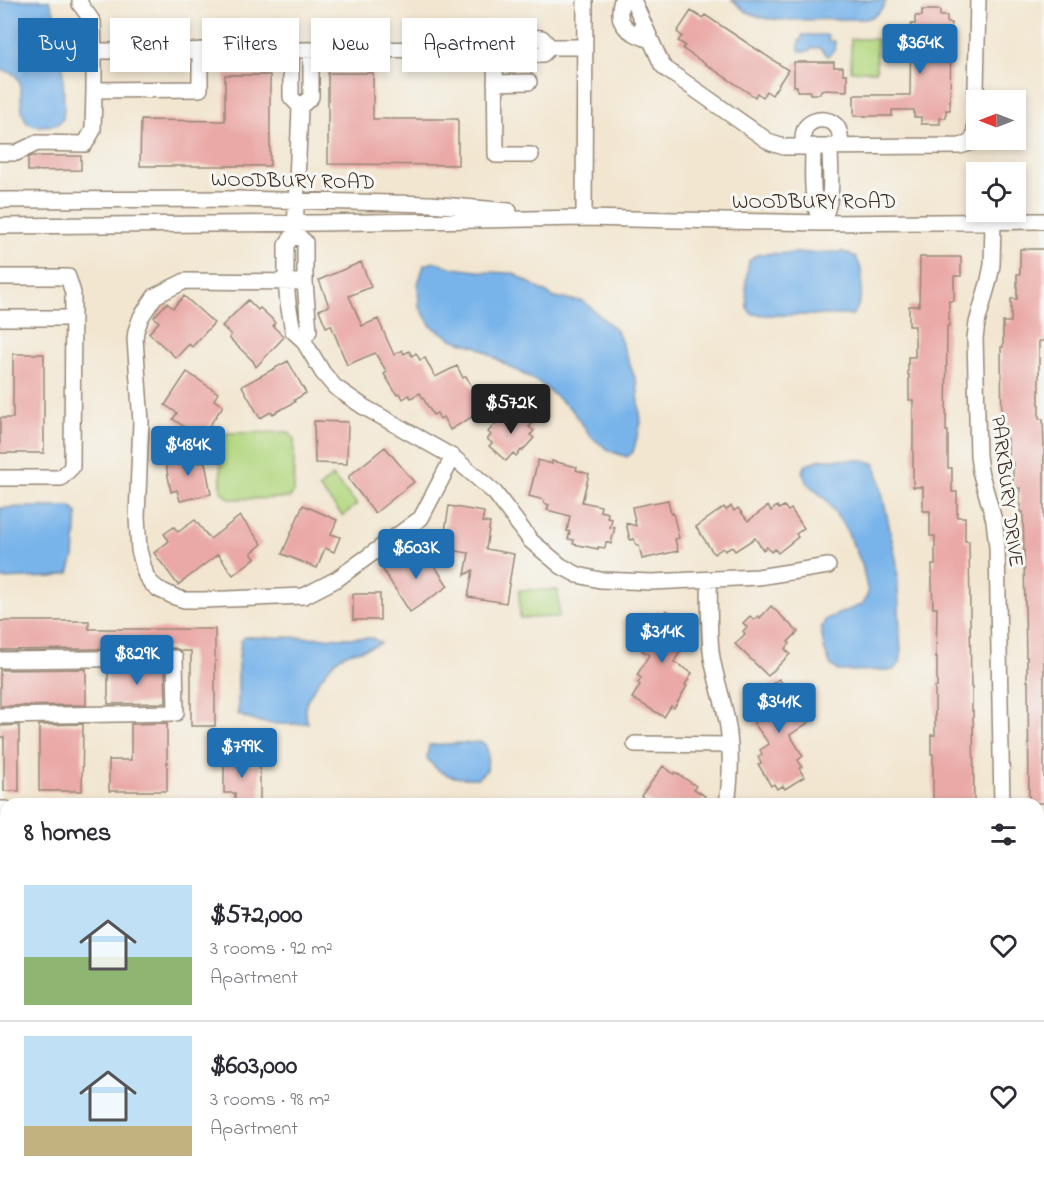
<!DOCTYPE html>
<html lang="en">
<head>
<meta charset="utf-8">
<style>
  body { margin:0; font-family:"Indie Flower",sans-serif; background:#f2f2f3; color:#2b2b33; height:100vh; display:flex; flex-direction:column; font-size:22px; white-space:nowrap }
  * { box-sizing:border-box; margin:0 }
  p { font-size:20px; color:#7c7c81 }
  .icon { flex:none; width:33px; height:33px; fill:none; stroke:currentColor; stroke-width:2; stroke-linecap:round; stroke-linejoin:round }
  .map { position:relative; flex:1; overflow:hidden }
  .drawer { position:absolute; left:0px; top:798px; width:1044px; height:386px; display:flex; flex-direction:column; background:#fff; border-radius:18px 18px 0 0; box-shadow:0 3px 9px #0003 }
  .drawer>* { flex:none }
  .hud { position:absolute; left:18px; top:18px; width:600px; height:54px; display:flex; gap:12px }
  .needle { width:39px; rotate:270deg }
  .fabs { position:absolute; left:966px; top:90px; display:grid; gap:12px }
  .fabs a { display:grid; place-items:center; width:60px; height:60px; border-radius:0px; background:#fff; box-shadow:0 3px 9px #0003; font-size:30px }
  .price { position:absolute; translate:-50% -51px; padding:0 14px; border-radius:6px; background:#1f6fb2; color:#fff; font-size:20px; line-height:39px; filter:drop-shadow(0 2px 3px #0008) }
  .price::after { content:''; position:absolute; left:50%; top:36px; width:18px; height:14px; margin-left:-9px; background:inherit; clip-path:polygon(0 0,100% 0,50% 100%) }
  .price.on { background:#222; color:#fff }
  ul { padding:0; list-style:none }
  li { display:flex; align-items:center; gap:18px; height:150px; padding:0 24px }
  li+li { border-top:2px solid #e1e1e2 }
  li span { display:grid; place-items:center; flex:none; width:168px; height:120px; border-radius:0px; color:#555 }
  li>.icon { margin-inline-start:auto }
  span .icon { width:72px; height:72px; fill:#fffc; stroke-width:1 }
  li b { font-size:26px }
  h2 { display:flex; justify-content:space-between; align-items:center; height:72px; padding:0 24px; font-size:26px }
  .pill { padding:0 21px; border-radius:0px; background:#fff; box-shadow:0 3px 9px #0003; font-size:21px; line-height:54px }
  .pill.on { background:#1f6fb2; color:#fff }
  .map>svg:first-child { display:block }
  .green { fill:#b2d780; stroke:#76804f; stroke-width:1.5 }
  .water { fill:#78b4ea; stroke:#5a6f84; stroke-width:1.5 }
  .building { fill:#eaa9a6 }
  .lines { fill:none; stroke-linecap:round; stroke-linejoin:round }
  .minor-casing { stroke:#968877; stroke-width:18 }
  .minor { stroke:#fff; stroke-width:15 }
  .labels { text-anchor:middle; stroke-width:6; stroke-linejoin:round; paint-order:stroke }
  .street-label { font-size:21px; fill:#3b2a1e; stroke:#f6f6f2 }
</style>
</head>
<body>
<div class="map">
<svg width="1044" height="1183" viewBox="0 0 1044 1183">
  <rect width="100%" height="100%" fill="#f6f6f2"/>
  <filter id="ink" filterUnits="userSpaceOnUse"><feTurbulence type="fractalNoise" baseFrequency=".0167" numOctaves="2"/><feDisplacementMap in="SourceGraphic" scale="12" xChannelSelector="R" yChannelSelector="G"/><feConvolveMatrix kernelMatrix="1 2 1 2 8 2 1 2 1" color-interpolation-filters="sRGB"/></filter>
  <filter id="wash" filterUnits="userSpaceOnUse"><feTurbulence type="fractalNoise" baseFrequency=".008" numOctaves="4" result="noise"/><feDisplacementMap in="SourceGraphic" scale="24" xChannelSelector="R" yChannelSelector="G"/><feGaussianBlur stdDeviation="1.35" result="paint"/><feColorMatrix in="noise" values="0 0 0 0 0 0 0 0 0 0 0 0 0 0 0 0 0 1.4 0 .05"/><feComposite in="paint" operator="in"/></filter>
  <g filter="url(#wash)">
    <rect width="100%" height="100%" fill="#f2e6d0"/>
    <path class="green" d="M851,39h26l-1,32h-25z
      M288,432l6,6v54l-5,6 -59,1 -9,-8 -1,-52 8,-6z
      M332,476l25,28 -14,12 -24,-28z
      M519,590h39l1,27 -39,1z"/>
    <path class="water" d="M0,0h49l13,31 2,77 -1,11 -7,6 -19,1 -10,-3c-1,-3 -3,-6 -4,-9 -6,-19 7,-41 -23,-44z
      M732,0h154c-3,11 -10,16 -20,19l-84,1 -20,-2 -17,-7z
      M802,35h26v6h7v8l-7,7 -8,-8h-8l-3,3h-10v-11h3z
      M843,252l12,4c2,4 4,6 5,10 4,12 2,41 -8,49h-85l-15,-1 -5,-5 -1,-28 3,-20 9,-7z
      M434,262l20,6 31,4 28,1 42,25 28,3 34,30 20,52 4,40 -8,29 -6,5 -17,-6 -19,-14 -19,-27 -34,-28 -30,-16 -30,-19 -24,-7 -23,-14 -12,-20 -1,-22 6,-19z
      M822,459l41,1 11,3 5,15 18,86 4,92 -1,7 -7,7 -55,1 -8,-7 -6,-16 -3,-20 5,-9 37,-15 5,-11 -6,-29 -17,-37 -19,-27 -19,-17 -5,-12 5,-7z
      M30,507h41l6,6 -3,44 -5,16 -16,4 -53,2v-71z
      M245,637l127,1 9,5c-11,6 -23,7 -35,11 -13,4 -40,42 -41,55 0,5 2,10 3,14 -23,2 -50,3 -70,-9v-48l3,-25z
      M481,742l4,2 3,8 -1,18 -9,8c-22,1 -38,-1 -51,-20l2,-13z"/>
    <g id="blocks">
      <path class="building" d="M922,10h18v6h7v7h4l-1,87h-4v8h-6v6h-19v-7h-7v-7h-22v6h-38v-21h56l1,-71h4v-8h7z
        M691,11l11,7 3,-3 83,55 -16,25 -6,-4 -3,6 -6,-4 -2,4 -72,-48 2,-4 -7,-4 4,-5 -5,-4z
        M266,25v15l-53,1v-15z
        M383,25v15h-52l-1,-14z
        M794,62h40v5h9v7h4v17l-26,-1 -1,4h-10v-3h-13v-5h-3z
        M328,73h45v46h85v46l-130,-1z
        M225,75h45v91h-130l1,-46 84,1z
        M32,156h49v14l-53,1v-13z
        M1020,249h24v92h-5v78h4l1,27v357h-15l-1,-122h-1v-24h-1l-3,-145h-3v-24h-7v-25h-5v-24h-6l-1,-92h2v-25h8v-23h6v-25h3z
        M920,257h41v19h-7v25h-5v25h-2l-1,105h2v37h4v24h5v25h8v24h4l2,146h1v24h1l1,91h-41v-48h-2v-19h4v-48h2v-30h-1l1,-49h-4l-1,-24v-19h3v-29h-5v-25h-7v-24h-10v-87h-4v-25h-1v-18h7v-31h-6v-20h10z
        M361,262l10,25 -22,9 13,30 16,-7 16,36 8,-5 2,4 5,-3 3,5 4,-3 4,7 5,-2 10,19 22,-11 6,12 3,-2 12,22 -2,2 6,11 -32,19 -7,-13 -3,2 -3,-6 -4,2 -13,-22 -9,5 -2,-3 -6,4 -3,-6 -3,2 -13,-21 3,-2 -12,-19 -28,12 -16,-40 -5,2 -7,-17 10,-4 -10,-26z
        M184,296l30,27 -22,24 -3,-3 -13,14 -27,-25 10,-11 -5,-5 13,-14 6,5z
        M248,300l10,10 2,-2 12,11 3,4 -2,3 11,11 -28,30 -3,-6 -24,-23 2,-3 -9,-9z
        M13,354h31v99h-44v-35h13z
        M288,361l18,32 -12,7 1,2 -22,12 -2,-2 -11,6 -18,-32z
        M187,372l31,21 -4,7 9,6 -22,32 -28,-19 4,-6 -12,-8z
        M511,411l5,3 3,-3 14,12 -4,4 5,4 -4,4 4,3 -12,13 -1,-1 -5,6 -3,-3 -7,8 -17,-15 3,-3 -5,-4 4,-4 -3,-3 17,-19 2,2z
        M314,421l34,1 -1,42 -32,-1z
        M385,447l29,35 -39,31 -26,-33v-4z
        M197,453l2,10 6,-1 6,32 -31,7 -3,-11 -6,2 -6,-32z
        M538,460l14,4v-3l25,6 -1,3 13,4 -7,28 19,4 -1,5 8,2 -1,5 5,1 -2,9 5,-1 -4,17 -5,-2 -1,6 -7,-1v2l-25,-5 1,-4 -6,-1 2,-7 -3,-1 3,-15 -23,-6 2,-5 -5,-2v-3l-15,-4z
        M668,500l3,14 2,-1 6,25 -4,1 3,12 -36,8 -3,-14h-3l-2,-6 -4,1 -4,-17 10,3 -4,-19z
        M303,505l34,15 -6,14 9,3 -6,15 -9,-4 -8,20 -35,-14z
        M449,506l35,6 -2,10 8,1 -4,26 28,5 -8,49 -38,-6 5,-27 -8,5 4,-22 -19,-3 2,-11 -8,-1z
        M731,506l3,5 4,-3 10,13 20,-15 3,5 6,-5 2,3 5,-3 4,5 3,-2 13,19 -8,6 2,3 -20,16 -3,-4 -4,3 -4,-5 -4,3 -8,-12 -20,13 -3,-4 -7,4 -2,-3 -9,6 -18,-27 28,-20 2,3z
        M240,516l22,28 -11,9 4,5 -22,17 -15,-21 -40,31 -24,-32 15,-12 -5,-7 10,-7 4,5 17,-12 15,19z
        M424,550l24,36 -38,26 -27,-42 14,-9 3,5z
        M353,594h27v26h-27z
        M771,606l27,26 -10,10 2,2 -5,5 5,5 -22,22 -33,-32 10,-10 -2,-3 4,-4 -4,-4 7,-7 4,4 4,-4 2,2z
        M666,610l15,10 -2,5 5,3 -3,4 4,3 -5,7 4,2 -10,18 18,11 -7,12 2,1 -13,22 -3,-2 -7,11 -32,-19 8,-13 -2,-2 3,-5 -4,-3 12,-20 -7,-5 2,-3 -5,-3 3,-5 -3,-2 13,-22 3,2 3,-5 5,3z
        M0,621h89v8h126v97h-24v-75h-10l-6,-3 -175,2z
        M165,668l1,35 -58,1v-35z
        M86,669v36l-86,1v-36z
        M779,679l8,11 2,-2 15,21 -3,2 8,11 -19,13 13,21 -5,4 4,7 -3,1 5,9 -19,12 -2,-3 -6,3 -3,-5 -3,2 -13,-22 3,-1 -3,-6 4,-3 -2,-4 9,-6 -15,-21 4,-4 -3,-4 3,-2 -9,-13z
        M167,723v68h-58v-31h22v-36z
        M83,724l-1,67h-43v-66z
        M19,725v66h-15v-54h-4v-11z
        M224,755h26v10h10v39h-25v-11h-11z
        M663,766l11,8 1,-2 21,14 -2,3 11,7 -5,8h-47l-12,-8z"/>
    </g>
  </g>
  <g filter="url(#ink)">
    <use href="#blocks" fill-opacity="0" stroke="#968877" stroke-width="1.5"/>
    <g class="lines">
      <defs>
        <path id="minor" d="M80,0v4l13,18 1,29
          M622,0c-8,26 7,32 28,40
          M633,0l29,65 4,4 105,74 13,4 176,-1 10,-3 5,-9 3,-134
          M520,47l8,8 15,-1 7,-7h35
          M495,49l25,-2 9,-10 13,1 8,9
          M200,50v39l-106,1v-39c133,-1 267,-1 401,-2l1,106h35
          M291,51v46l9,10 -5,126 -9,12v37l2,21 5,28 10,9 20,33 12,14 29,20 89,50 42,36 36,48 30,25 17,9 22,5 52,2 106,-5 70,-11
          M495,83l34,-1
          M300,107l11,-10v-46
          M803,146c0,-6 -1,-13 3,-19 9,-11 29,-9 33,4 2,5 1,11 2,15
          M813,146c0,27 -3,52 8,77
          M0,153h16l21,-10 48,1 8,-14 1,-40
          M0,200l237,-1 193,5 79,7
          M584,218l1,-218
          M993,222l-1,43 -3,15 -12,43 -2,15 3,117 2,16 14,49 3,27 5,257
          M821,223c14,-23 9,-51 9,-77
          M0,226l317,-3 267,-5 237,5 223,-2
          M295,233l10,9v40l4,49 -6,9
          M0,277h68l5,16 -1,174 -11,11h-61
          M305,282l-120,-1 -30,15 -14,21 -5,14 -1,8 6,83 -4,95 2,33 7,26 5,7 7,6 17,8 9,3h19l101,-4 33,-17 84,-61 32,-61
          M0,318h73
          M709,580c1,26 -1,53 3,78 4,22 11,42 15,63 5,28 4,55 0,83
          M0,660l175,-2 1,55 -176,3
          M635,744l95,1
          M0,809h6
          M1038,947h6
          M0,985h6
          M0,1125l6,-6
          M288,1178v5
          M399,1178v5
          M555,1178v5
          M719,1178v5
          M174,1183v-5
          M880,1183v-5"/>
      </defs>
      <use href="#minor" class="minor-casing"/>
      <use href="#minor" class="minor"/>
    </g>
  </g>
  <g class="labels">
    <g class="street-label">
      <text transform="translate(293 180) rotate(1)" y="7">WOODBURY ROAD</text>
      <text x="814" y="208">WOODBURY ROAD</text>
      <text transform="translate(1008 491) rotate(83)" y="7">PARKBURY DRIVE</text>
    </g>
  </g>
</svg>
<div class="fabs">
<a><svg class="needle" viewBox="-14 -14 28 28"><path d="M0-13l5 13h-10z" fill="#e53935"/><path d="M0 13l5-13h-10z" fill="#7c7c81"/></svg></a>
<a><svg class="icon" aria-label="locate" viewBox="0 0 24 24"><circle cx="12" cy="12" r="6"/><path d="M12 2v4M12 18v4M2 12h4M18 12h4"/></svg></a>
</div>
<b class="price" style="left:920px;top:75px">$364K</b>
<b class="price on" style="left:511px;top:435px">$572K</b>
<b class="price" style="left:188px;top:477px">$484K</b>
<b class="price" style="left:416px;top:580px">$603K</b>
<b class="price" style="left:662px;top:664px">$314K</b>
<b class="price" style="left:137px;top:686px">$829K</b>
<b class="price" style="left:779px;top:734px">$341K</b>
<b class="price" style="left:242px;top:779px">$799K</b>
<div class="hud">
<a class="pill on">Buy</a>
<a class="pill">Rent</a>
<a class="pill">Filters</a>
<a class="pill">New</a>
<a class="pill">Apartment</a>
</div>
<section class="drawer">
<h2>8 homes<svg class="icon" aria-label="filters" viewBox="0 0 24 24"><path d="M4 7h16M4 17h16"/><circle cx="9" cy="7" r="2"/><circle cx="15" cy="17" r="2"/></svg></h2>
<ul>
<li><span style="background:linear-gradient(#bfe0f5 60%,#8fb573 0)"><svg class="icon" aria-label="home" viewBox="0 0 24 24"><path d="M3 11l9-7 9 7M6 9v11h12V9"/></svg></span><div><b>$572,000</b><p>3 rooms · 92 m²</p><p>Apartment</p></div><svg class="icon" aria-label="heart" viewBox="0 0 24 24"><path d="M12 20l-8-8c-3-5 5-10 8-4 3-6 11-1 8 4z"/></svg></li>
<li><span style="background:linear-gradient(#bfe0f5 75%,#c2b280 0)"><svg class="icon" aria-label="home" viewBox="0 0 24 24"><path d="M3 11l9-7 9 7M6 9v11h12V9"/></svg></span><div><b>$603,000</b><p>3 rooms · 98 m²</p><p>Apartment</p></div><svg class="icon" aria-label="heart" viewBox="0 0 24 24"><path d="M12 20l-8-8c-3-5 5-10 8-4 3-6 11-1 8 4z"/></svg></li>
</ul>
</section>
</div>
</body>
</html>
